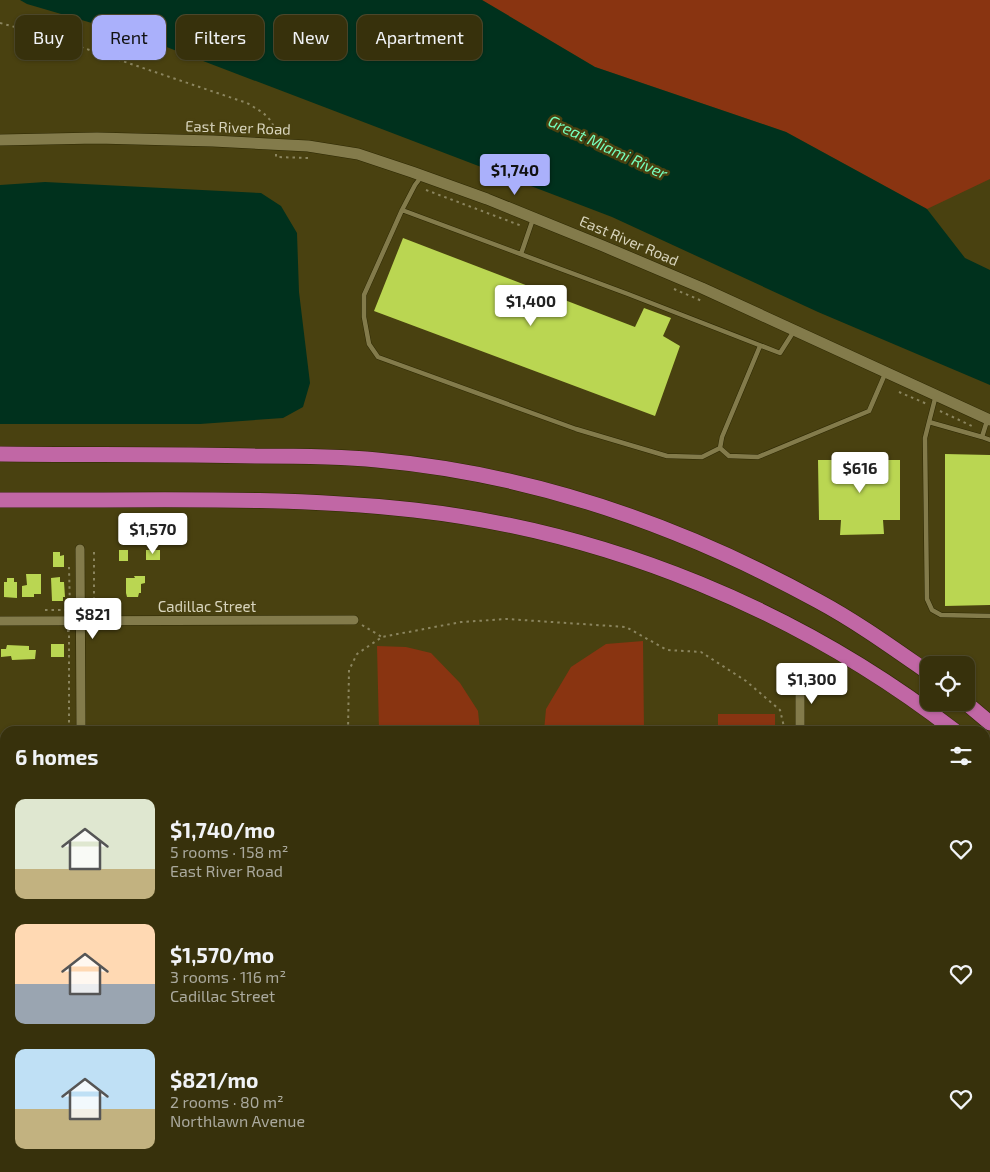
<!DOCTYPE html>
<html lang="en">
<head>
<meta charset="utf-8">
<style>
  body { margin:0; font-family:"Exo 2",sans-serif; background:#423d1a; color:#f1f3f6; height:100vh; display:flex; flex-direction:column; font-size:19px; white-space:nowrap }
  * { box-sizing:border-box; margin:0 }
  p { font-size:16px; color:#aaa99d }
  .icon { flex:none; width:28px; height:28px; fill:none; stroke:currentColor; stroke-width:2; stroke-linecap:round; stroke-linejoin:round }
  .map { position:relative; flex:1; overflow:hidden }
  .panel { position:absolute; left:0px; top:726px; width:990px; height:446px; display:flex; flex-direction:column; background:#37310c; border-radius:15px 15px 0 0; box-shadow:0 1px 4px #0004,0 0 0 1px #514c2d }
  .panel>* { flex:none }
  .guide { position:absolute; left:15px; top:15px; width:500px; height:45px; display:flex; gap:10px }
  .fabs { position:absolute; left:920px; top:656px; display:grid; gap:10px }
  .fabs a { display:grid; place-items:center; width:55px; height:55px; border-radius:10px; background:#37310c; box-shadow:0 1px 4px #0004,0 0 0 1px #514c2d; font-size:25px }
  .price { position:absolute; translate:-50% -42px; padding:0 11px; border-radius:5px; background:#fff; color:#222; font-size:16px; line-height:32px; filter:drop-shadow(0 1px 2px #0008) }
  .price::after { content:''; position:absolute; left:50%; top:30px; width:15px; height:11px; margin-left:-8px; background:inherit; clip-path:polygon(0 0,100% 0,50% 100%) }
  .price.on { background:#aab0fb; color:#111 }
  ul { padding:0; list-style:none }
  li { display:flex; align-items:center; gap:15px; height:125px; padding:0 15px }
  li span { display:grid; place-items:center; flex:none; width:140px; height:100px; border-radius:10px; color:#555 }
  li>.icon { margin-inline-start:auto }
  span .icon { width:60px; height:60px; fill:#fffc; stroke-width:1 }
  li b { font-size:21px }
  h2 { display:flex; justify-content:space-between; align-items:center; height:60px; padding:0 15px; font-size:21px }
  .chip { padding:0 18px; border-radius:10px; background:#37310c; box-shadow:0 1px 4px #0004,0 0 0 1px #514c2d; font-size:18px; line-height:45px }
  .chip.on { background:#aab0fb; color:#111 }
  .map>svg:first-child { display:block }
  .green { fill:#893411 }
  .water { fill:#00311d }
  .building { fill:#bad652 }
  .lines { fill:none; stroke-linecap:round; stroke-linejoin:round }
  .lane-casing { stroke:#2d2803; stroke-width:5.5 }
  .street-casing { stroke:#2d2803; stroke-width:10 }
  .secondary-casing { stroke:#2d2803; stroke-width:12 }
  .highway-casing { stroke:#2d2803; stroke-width:16 }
  .path { stroke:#8b855f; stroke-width:2; stroke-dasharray:2.5 4; stroke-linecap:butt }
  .lane { stroke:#837b4b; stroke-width:4.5 }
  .street { stroke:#837b4b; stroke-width:9 }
  .secondary { stroke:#837b4b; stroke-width:11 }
  .highway { stroke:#c167a5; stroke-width:15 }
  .labels { text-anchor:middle; stroke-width:5; stroke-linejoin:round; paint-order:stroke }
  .street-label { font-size:15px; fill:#d8d4bc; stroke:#494110 }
  .water-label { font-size:16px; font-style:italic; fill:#77ffbd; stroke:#494110 }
</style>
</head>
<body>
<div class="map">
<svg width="990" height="1172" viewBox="0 0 990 1172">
  <rect width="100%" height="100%" fill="#494110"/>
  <path class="green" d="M482,0h508v179l-63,30 -141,-77 -191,-65z
    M643,641l1,90h-100l2,-22 25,-42 35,-23z
    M377,646l29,1 25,6 29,30 18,28 2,20h-101z
    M718,714h57v17h-57z"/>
  <path class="water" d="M20,0h462l113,67 191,65 141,77 38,49 25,12v115l-172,-73 -206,-95 -469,-179 -116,-34z
    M45,182l216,11 20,13 16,27 2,59 11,91 -7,24 -20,11 -83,6h-200v-239z"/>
  <path class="building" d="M403,238l232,89 9,-19 27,10 -8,18 17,10 -25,70 -281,-105z
    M945,454l45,1v150l-45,1z
    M818,460h82v60h-17l1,14 -44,1 1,-15h-22z
    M119,550h9v11h-9z
    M146,550h14v10h-14z
    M53,552h7v4l4,-1v12h-11z
    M26,574h15v20h-7v3h-12v-11l5,-1z
    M134,576h11v7l-4,1v9h-2l-1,4h-11l-1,-4v-15h9z
    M60,577v5h4l1,15h-2v4h-11l-1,-23z
    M7,578h7v4h3v16l-13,-1v-15h3z
    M51,644h13v13h-13z
    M7,645l22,1v4h7l-1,9 -23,1 -1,-4 -10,1v-8h5z
    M985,1009h5v42h-5z
    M352,1168h61l-3,4h-57l-3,-2z
    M598,1168h79v4h-79z"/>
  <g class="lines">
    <defs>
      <path id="lane" d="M421,177l-6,8 -13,25 226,84 152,59 14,-22
        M402,210l-38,85v22l5,27 9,13 198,72 91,27 35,1 18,-9
        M521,254l12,-35
        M760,346l-38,91 -2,11 9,8 29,1 111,-46 16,-37
        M936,395l-7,27 53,15 5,-16
        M929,422l-4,16 2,161 5,11 9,5 49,1
        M982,437l8,3
        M985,843l5,5
        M985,974h5
        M985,1079h5
        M0,1126l5,9
        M11,1172v-4
        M472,1172l1,-4
        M581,1172v-4"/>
      <path id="street" d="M80,549l1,182
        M0,621l354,-1
        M800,678v53
        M0,759h5
        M0,898h5
        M985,945h5
        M985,1166h5
        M798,1172v-4
        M890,1172l6,-3 16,-1"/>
      <path id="secondary" d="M0,140l97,-2 116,3 95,5 50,8 54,18 75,27 116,47 99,42 288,132
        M0,1054l5,1
        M268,1168l7,4
        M43,1172l1,-4"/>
      <path id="highway" d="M0,454c85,1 170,0 255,2 41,0 82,0 122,4 155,14 305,66 441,141 39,21 75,47 111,72
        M0,500c138,1 277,-5 414,10 196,22 386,101 541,221
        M965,702l25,21
        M985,756l5,4"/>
    </defs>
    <use href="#lane" class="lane-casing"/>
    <use href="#street" class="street-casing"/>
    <use href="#secondary" class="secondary-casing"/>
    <use href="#highway" class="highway-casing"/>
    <path class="path" d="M0,23l45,12 202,68c13,8 27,14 28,31
      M276,154v3l33,1
      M426,190l96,36
      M674,289l28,12
      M899,392l28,12
      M940,411l32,15
      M94,552v58h1
      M45,610h23l2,-1 -1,-42
      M362,625l20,12
      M67,631h2v100
      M348,731l1,-61 8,-16 25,-17 79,-15 46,-3 119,8 41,23 34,2 45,29 34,29 5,21
      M0,1032l5,1"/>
    <use href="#lane" class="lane"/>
    <use href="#street" class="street"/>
    <use href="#secondary" class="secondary"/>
    <use href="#highway" class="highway"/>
  </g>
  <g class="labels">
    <g class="street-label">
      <text transform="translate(238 128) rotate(2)" y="5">East River Road</text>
      <text transform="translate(629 241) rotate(23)" y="5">East River Road</text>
      <text x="207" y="612">Cadillac Street</text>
    </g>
    <g class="water-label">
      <text transform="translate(608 147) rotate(25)" y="6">Great Miami River</text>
    </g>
  </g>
</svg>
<div class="fabs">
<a><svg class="icon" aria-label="locate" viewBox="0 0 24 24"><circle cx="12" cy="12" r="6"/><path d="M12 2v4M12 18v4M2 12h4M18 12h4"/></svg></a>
</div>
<b class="price on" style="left:515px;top:196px">$1,740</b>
<b class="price" style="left:531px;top:327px">$1,400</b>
<b class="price" style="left:860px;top:494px">$616</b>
<b class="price" style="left:153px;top:555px">$1,570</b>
<b class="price" style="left:93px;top:640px">$821</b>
<b class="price" style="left:812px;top:705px">$1,300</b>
<div class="guide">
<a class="chip">Buy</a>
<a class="chip on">Rent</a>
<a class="chip">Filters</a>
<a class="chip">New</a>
<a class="chip">Apartment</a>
</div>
<section class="panel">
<h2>6 homes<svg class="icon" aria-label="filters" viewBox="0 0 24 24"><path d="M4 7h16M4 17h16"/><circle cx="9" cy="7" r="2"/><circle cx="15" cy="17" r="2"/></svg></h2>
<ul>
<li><span style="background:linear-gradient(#dfe7d0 70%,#c2b280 0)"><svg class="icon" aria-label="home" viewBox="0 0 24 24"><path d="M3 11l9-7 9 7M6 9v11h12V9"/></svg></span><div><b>$1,740/mo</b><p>5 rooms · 158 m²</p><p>East River Road</p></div><svg class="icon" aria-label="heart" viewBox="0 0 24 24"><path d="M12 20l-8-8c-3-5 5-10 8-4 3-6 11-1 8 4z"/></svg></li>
<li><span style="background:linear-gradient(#ffd9b3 60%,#9aa5b1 0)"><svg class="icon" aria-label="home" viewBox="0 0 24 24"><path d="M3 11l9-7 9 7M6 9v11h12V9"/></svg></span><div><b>$1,570/mo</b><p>3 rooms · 116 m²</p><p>Cadillac Street</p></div><svg class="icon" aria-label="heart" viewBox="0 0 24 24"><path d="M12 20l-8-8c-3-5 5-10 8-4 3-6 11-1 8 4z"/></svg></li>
<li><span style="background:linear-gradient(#bfe0f5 60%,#c2b280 0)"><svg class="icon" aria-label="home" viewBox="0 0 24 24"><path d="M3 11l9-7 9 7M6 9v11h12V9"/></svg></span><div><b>$821/mo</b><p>2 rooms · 80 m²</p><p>Northlawn Avenue</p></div><svg class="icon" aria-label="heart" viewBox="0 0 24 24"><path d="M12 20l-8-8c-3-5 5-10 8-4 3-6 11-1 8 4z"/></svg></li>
</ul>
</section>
</div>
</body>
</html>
